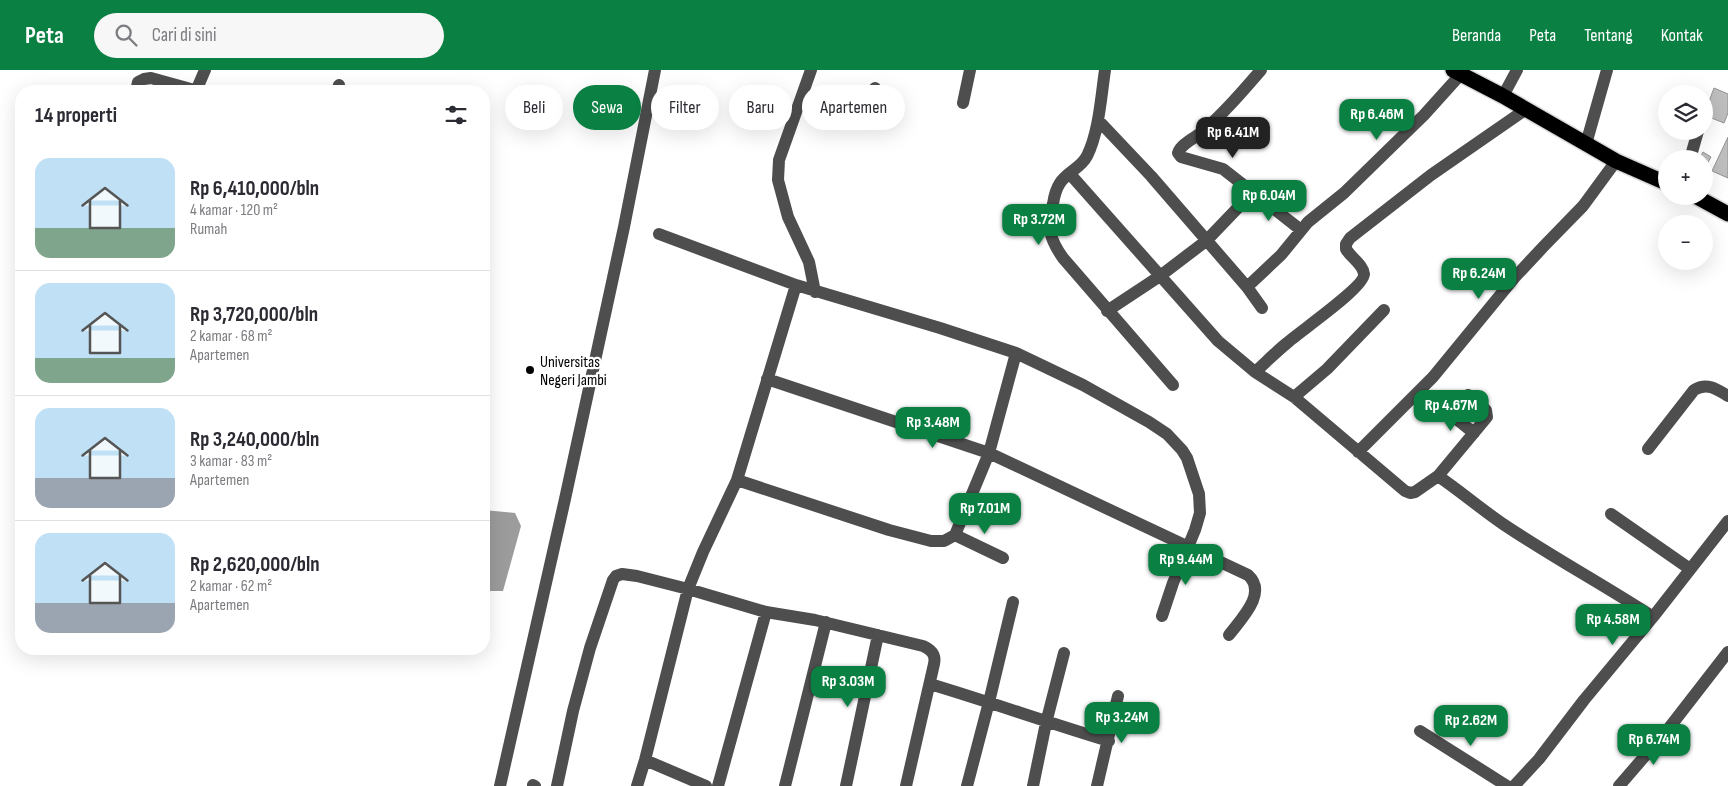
<!DOCTYPE html>
<html lang="id">
<head>
<meta charset="utf-8">
<style>
  body { margin:0; font-family:"Sofia Sans Condensed",sans-serif; background:#f7f7f7; color:#2b2b33; height:100vh; display:flex; flex-direction:column; font-size:19px; white-space:nowrap }
  * { box-sizing:border-box; margin:0 }
  p { font-size:16px; color:#7c7c81 }
  .icon { flex:none; width:28px; height:28px; fill:none; stroke:currentColor; stroke-width:2; stroke-linecap:round; stroke-linejoin:round }
  .map { position:relative; flex:1; overflow:hidden }
  .sheet { position:absolute; left:15px; top:15px; width:475px; height:570px; display:flex; flex-direction:column; background:#fff; border-radius:20px; box-shadow:0 5px 20px #0002 }
  .sheet>* { flex:none }
  .hud { position:absolute; left:505px; top:15px; width:475px; height:45px; display:flex; gap:10px }
  .controls { position:absolute; left:1658px; top:15px; display:grid; gap:10px }
  .controls a { display:grid; place-items:center; width:55px; height:55px; border-radius:50%; background:#fff; box-shadow:0 5px 20px #0002; font-size:25px }
  .price { position:absolute; translate:-50% -42px; padding:0 11px; border-radius:10px; background:#0b8043; color:#fff; font-size:16px; line-height:32px; filter:drop-shadow(0 1px 2px #0008) }
  .price::after { content:''; position:absolute; left:50%; top:30px; width:15px; height:11px; margin-left:-8px; background:inherit; clip-path:polygon(0 0,100% 0,50% 100%) }
  .price.current { background:#222; color:#fff }
  ul { padding:0; list-style:none }
  li { display:flex; align-items:center; gap:15px; height:125px; padding:0 20px }
  li+li { border-top:1px solid #e1e1e2 }
  li span { display:grid; place-items:center; flex:none; width:140px; height:100px; border-radius:15px; color:#555 }
  li>.icon { margin-inline-start:auto }
  span .icon { width:60px; height:60px; fill:#fffc; stroke-width:1 }
  li b { font-size:21px }
  h2 { display:flex; justify-content:space-between; align-items:center; height:60px; padding:0 20px; font-size:21px }
  .pill { padding:0 18px; border-radius:22px; background:#fff; box-shadow:0 5px 20px #0002; font-size:18px; line-height:45px }
  .pill.current { background:#0b8043; color:#fff }
  header { display:flex; align-items:center; gap:30px; box-sizing:border-box; height:70px; padding:0 25px; background:#0b8043; color:#fff }
  header strong { font-size:24px }
  nav { display:flex; gap:28px; margin-inline-start:auto; font-size:18px }
  .search { width:350px; height:45px; background:#f7f7f7; display:flex; align-items:center; gap:12px; box-sizing:border-box; padding:0 18px; border-radius:28px; color:#7c7c81; font-size:19px }
  .map>svg:first-child { display:block }
  .water { fill:#9c9c9c }
  .building { fill:#bebebe; stroke:#929292 }
  .lines { fill:none; stroke-linecap:round; stroke-linejoin:round }
  .highway-casing { stroke:#dbdbdb; stroke-width:18 }
  .minor { stroke:#4e4e4e; stroke-width:12 }
  .highway { stroke:#000; stroke-width:15 }
  .poi-dot { fill:#000; stroke:#fff; stroke-width:2 }
  .labels { text-anchor:middle; stroke-width:4.5; stroke-linejoin:round; paint-order:stroke }
  .poi-label { font-size:16px; fill:#000; stroke:#fff; text-anchor:start }
</style>
</head>
<body>
<header>
<strong>Peta</strong>
<div class="search"><svg class="icon" aria-label="search" viewBox="0 0 24 24"><circle cx="10" cy="10" r="6"/><path d="M15 15l6 6"/></svg>Cari di sini</div>
<nav><a>Beranda</a><a>Peta</a><a>Tentang</a><a>Kontak</a></nav>
</header>
<div class="map">
<svg width="1728" height="716" viewBox="0 0 1728 716">
  <rect width="100%" height="100%" fill="#fff"/>
  <path class="water" d="M484,440l31,3 6,13 -18,65h-19z"/>
  <path class="building" d="M1714,18l14,6v19l-4,10 -20,-8z
    M1728,67v41l-16,-7z
    M1703,82l8,5 -7,12v-10h-5z"/>
  <g class="lines">
    <defs>
      <path id="highway" d="M1453,0l50,26 113,65 50,22
        M1695,126l33,18"/>
    </defs>
    <use href="#highway" class="highway-casing"/>
    <path class="minor" d="M811,0l-32,90 -1,20 10,37 21,45 6,30
      M1105,0c-4,27 -6,62 -18,86 -6,12 -20,16 -27,27 -4,6 -6,14 -7,21 -6,24 -4,34 10,54l110,127
      M1261,0c-19,22 -38,44 -60,63 -7,5 -21,12 -23,20l3,4 42,12 78,61
      M136,21l2,-9 6,-3 7,-1 47,13
      M196,21l9,-21
      M337,21l2,-6
      M1503,26l14,-26
      M963,33l7,-33
      M800,35l56,16 6,-3 13,-30
      M1098,50l53,56 96,111 15,21
      M1586,74l21,-74
      M1690,89l8,-28
      M1070,104l148,167 37,31 39,25 111,94 5,2 5,-1 23,-16c22,15 43,33 65,48 49,33 101,61 150,93
      M659,164l137,51 144,43 76,25 67,32 66,37 18,12 15,16 5,8 12,36 1,19 -5,17 -22,53 -11,33
      M1247,217l34,-32 27,-33 36,-29 80,-78 37,-41
      M1107,241l53,-35 46,-35 47,-49
      M1255,302c11,-10 21,-20 32,-29 12,-11 78,-56 77,-69 -1,-10 -14,-17 -18,-25v-5l4,-6 81,-63 94,-65
      M767,309l222,74 27,-100
      M1294,327l33,-28 57,-59
      M1444,339l30,24
      M1648,379l46,-59c13,-8 23,-1 34,6
      M1358,382l75,-75 82,-100 29,-31 39,-40 33,-45
      M1438,406l49,-59 -1,-7 -18,-15
      M737,410l152,50 42,11h13l11,-6 34,-82 259,122c20,18 -7,44 -19,60
      M1611,444l79,55
      M955,465l48,23
      M930,614c60,18 119,39 179,57
      M1420,661l87,55
      M645,690l61,26
      M533,715l2,1
      M500,716l65,-287 59,-272 31,-157
      M557,716l16,-75 17,-63 23,-68 3,-4 6,-2 15,2 51,13 78,23 49,8 108,26c9,4 13,9 11,18l-28,122
      M637,716l8,-26 43,-171 15,-37 34,-72 59,-195
      M718,716l48,-174
      M785,716l41,-164
      M846,716l32,-151
      M967,716l22,-84 24,-100
      M1033,716l13,-63 18,-70
      M1097,716l21,-90
      M1514,716l25,-27 45,-59 69,-83 75,-96
      M1619,716l50,-58 59,-76"/>
    <use href="#highway" class="highway"/>
  </g>
  <circle class="poi-dot" cx="530" cy="300" r="5"/>
  <g class="labels">
    <g class="poi-label">
      <text x="540" y="297">Universitas<tspan x="540" dy="18">Negeri Jambi</tspan></text>
    </g>
  </g>
</svg>
<div class="controls">
<a><svg class="icon" aria-label="layers" viewBox="0 0 24 24"><path d="M12 4l9 5-9 5-9-5zM3 14l9 5 9-5"/></svg></a>
<a>+</a>
<a>−</a>
</div>
<b class="price" style="left:1377px;top:71px">Rp 6.46M</b>
<b class="price current" style="left:1233px;top:89px">Rp 6.41M</b>
<b class="price" style="left:1269px;top:152px">Rp 6.04M</b>
<b class="price" style="left:1039px;top:176px">Rp 3.72M</b>
<b class="price" style="left:1479px;top:230px">Rp 6.24M</b>
<b class="price" style="left:1451px;top:362px">Rp 4.67M</b>
<b class="price" style="left:933px;top:379px">Rp 3.48M</b>
<b class="price" style="left:985px;top:465px">Rp 7.01M</b>
<b class="price" style="left:1186px;top:516px">Rp 9.44M</b>
<b class="price" style="left:1613px;top:576px">Rp 4.58M</b>
<b class="price" style="left:848px;top:638px">Rp 3.03M</b>
<b class="price" style="left:1122px;top:674px">Rp 3.24M</b>
<b class="price" style="left:1471px;top:677px">Rp 2.62M</b>
<b class="price" style="left:1654px;top:696px">Rp 6.74M</b>
<div class="hud">
<a class="pill">Beli</a>
<a class="pill current">Sewa</a>
<a class="pill">Filter</a>
<a class="pill">Baru</a>
<a class="pill">Apartemen</a>
</div>
<section class="sheet">
<h2>14 properti<svg class="icon" aria-label="filters" viewBox="0 0 24 24"><path d="M4 7h16M4 17h16"/><circle cx="9" cy="7" r="2"/><circle cx="15" cy="17" r="2"/></svg></h2>
<ul>
<li><span style="background:linear-gradient(#bfe0f5 70%,#7fa58c 0)"><svg class="icon" aria-label="home" viewBox="0 0 24 24"><path d="M3 11l9-7 9 7M6 9v11h12V9"/></svg></span><div><b>Rp 6,410,000/bln</b><p>4 kamar · 120 m²</p><p>Rumah</p></div></li>
<li><span style="background:linear-gradient(#bfe0f5 75%,#7fa58c 0)"><svg class="icon" aria-label="home" viewBox="0 0 24 24"><path d="M3 11l9-7 9 7M6 9v11h12V9"/></svg></span><div><b>Rp 3,720,000/bln</b><p>2 kamar · 68 m²</p><p>Apartemen</p></div></li>
<li><span style="background:linear-gradient(#bfe0f5 70%,#9aa5b1 0)"><svg class="icon" aria-label="home" viewBox="0 0 24 24"><path d="M3 11l9-7 9 7M6 9v11h12V9"/></svg></span><div><b>Rp 3,240,000/bln</b><p>3 kamar · 83 m²</p><p>Apartemen</p></div></li>
<li><span style="background:linear-gradient(#bfe0f5 70%,#9aa5b1 0)"><svg class="icon" aria-label="home" viewBox="0 0 24 24"><path d="M3 11l9-7 9 7M6 9v11h12V9"/></svg></span><div><b>Rp 2,620,000/bln</b><p>2 kamar · 62 m²</p><p>Apartemen</p></div></li>
</ul>
</section>
</div>
</body>
</html>
